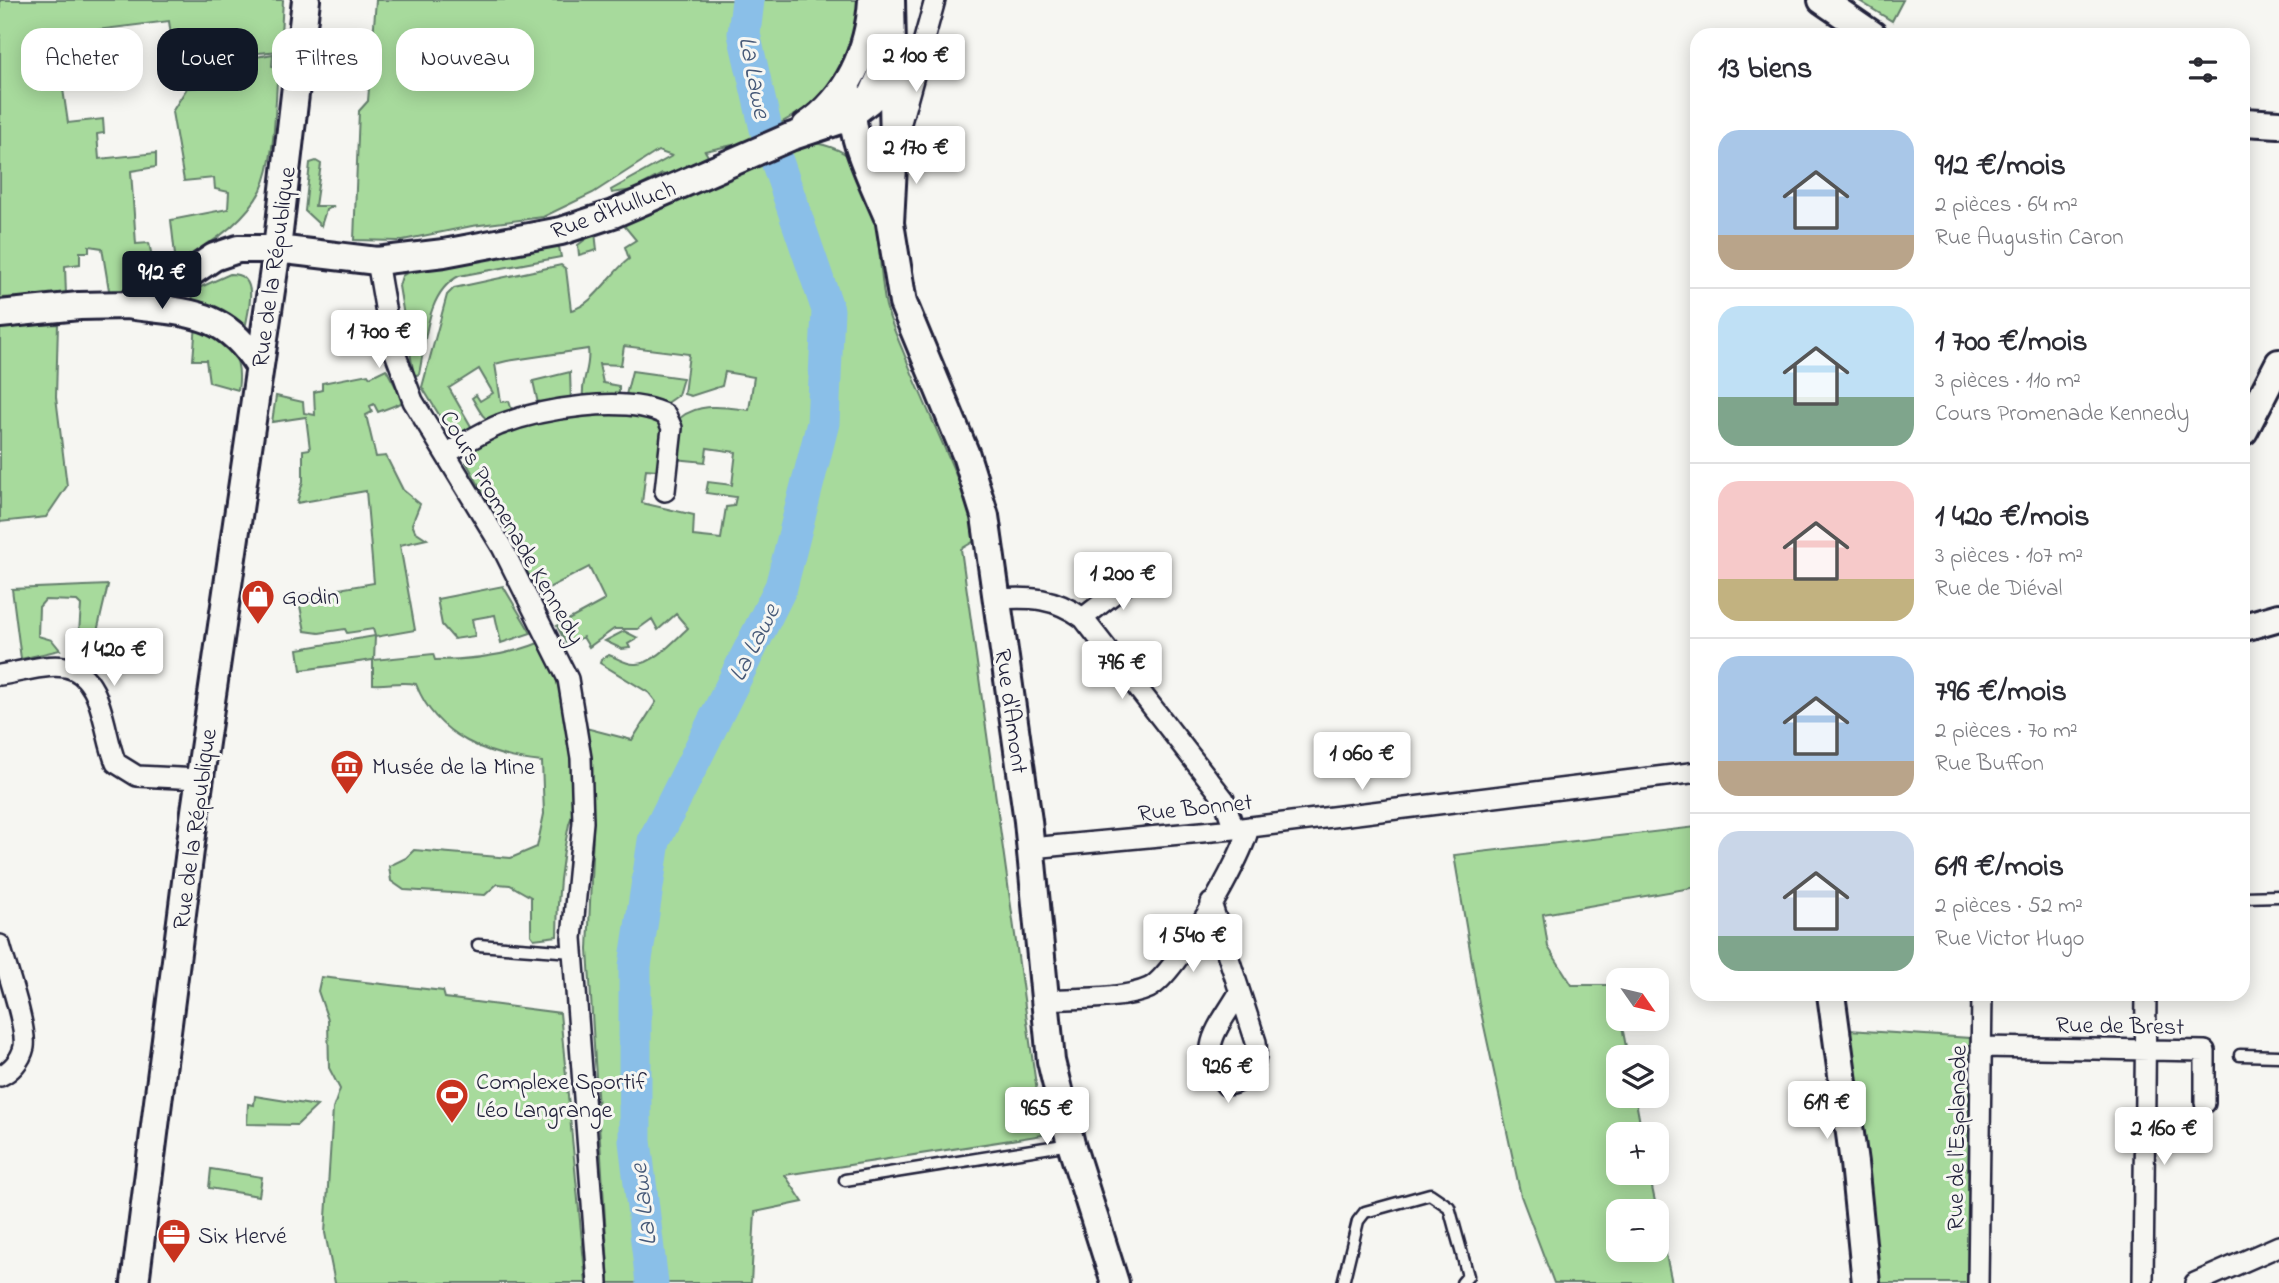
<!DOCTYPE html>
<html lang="fr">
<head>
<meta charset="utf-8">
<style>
  body { margin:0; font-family:"Indie Flower",sans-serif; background:#f7f7f7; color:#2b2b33; height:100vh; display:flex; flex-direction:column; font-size:26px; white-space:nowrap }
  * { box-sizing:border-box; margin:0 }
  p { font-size:23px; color:#7c7c81 }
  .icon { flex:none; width:38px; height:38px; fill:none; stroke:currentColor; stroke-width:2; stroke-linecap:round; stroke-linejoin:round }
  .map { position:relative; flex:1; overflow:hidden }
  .drawer { position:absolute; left:1690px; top:28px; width:560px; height:973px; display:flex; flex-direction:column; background:#fff; border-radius:21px; box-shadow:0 4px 18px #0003 }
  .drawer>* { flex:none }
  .banner { position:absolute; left:21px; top:28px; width:665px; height:63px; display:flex; gap:14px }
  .needle { width:46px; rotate:124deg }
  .buttons { position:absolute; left:1606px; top:968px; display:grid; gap:14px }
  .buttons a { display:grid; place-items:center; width:63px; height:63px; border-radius:14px; background:#fff; box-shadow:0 4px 18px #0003; font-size:35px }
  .price { position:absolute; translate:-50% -60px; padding:0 16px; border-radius:7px; background:#fff; color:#222; font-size:23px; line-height:46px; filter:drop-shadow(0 2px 4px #0008) }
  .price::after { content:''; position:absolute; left:50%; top:42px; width:21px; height:16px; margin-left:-10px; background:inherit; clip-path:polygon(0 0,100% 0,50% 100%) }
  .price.on { background:#111827; color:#fff }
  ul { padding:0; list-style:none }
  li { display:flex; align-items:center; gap:21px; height:175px; padding:0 28px }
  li+li { border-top:2px solid #e1e1e2 }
  li span { display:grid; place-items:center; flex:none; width:196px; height:140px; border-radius:21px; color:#555 }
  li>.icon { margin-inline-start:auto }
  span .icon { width:84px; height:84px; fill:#fffc; stroke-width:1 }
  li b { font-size:30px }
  h2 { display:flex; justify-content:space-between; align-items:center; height:84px; padding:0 28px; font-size:30px }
  .chip { padding:0 24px; border-radius:21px; background:#fff; box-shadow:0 4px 18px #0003; font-size:24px; line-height:63px }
  .chip.on { background:#111827; color:#fff }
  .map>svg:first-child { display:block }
  .green { fill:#a7da9c; stroke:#647e6c; stroke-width:2 }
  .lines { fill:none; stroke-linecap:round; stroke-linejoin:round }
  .stream { stroke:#6080a3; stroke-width:5 }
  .river { stroke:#8abfe8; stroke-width:33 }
  .lane-casing { stroke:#22223b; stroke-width:15 }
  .street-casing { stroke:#22223b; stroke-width:24 }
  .secondary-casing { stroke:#22223b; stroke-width:32 }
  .lane { stroke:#f6f6f2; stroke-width:10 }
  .street { stroke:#f6f6f2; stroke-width:19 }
  .secondary { stroke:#f6f6f2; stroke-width:26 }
  .labels { text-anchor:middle; stroke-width:6; stroke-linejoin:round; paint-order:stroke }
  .street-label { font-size:24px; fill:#22223b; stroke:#f6f6f2 }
  .poi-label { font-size:24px; fill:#22223b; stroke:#f6f6f2; text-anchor:start }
  .water-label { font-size:26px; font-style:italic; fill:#465978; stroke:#f6f6f2 }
</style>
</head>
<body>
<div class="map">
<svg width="2279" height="1283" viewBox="0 0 2279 1283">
  <rect width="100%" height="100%" fill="#f6f6f2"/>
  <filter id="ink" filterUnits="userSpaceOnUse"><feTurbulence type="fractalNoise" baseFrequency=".0143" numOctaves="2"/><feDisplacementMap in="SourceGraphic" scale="14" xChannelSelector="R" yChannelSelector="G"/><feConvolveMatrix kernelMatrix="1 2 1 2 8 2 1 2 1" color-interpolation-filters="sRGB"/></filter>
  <g filter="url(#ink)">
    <path class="green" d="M0,0h283l-3,51 -70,6 -2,-25 -37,3 -2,-14 -114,14 13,88 35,-4 1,14 -7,1 2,25 57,-6v14l-25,4 5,73 13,-1 7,32 -46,21 -8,-48 -13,-2v6h-9v12l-15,2 1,29 -66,3z
      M376,0h487l-15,65 -34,39 -67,38 -42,9 3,5 -38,20 -8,-2 -29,16 -21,3 -1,-3 61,-34 -14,-5 -65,42 -50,24 -71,9 -74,15 -44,-1 5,-129 9,-10z
      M1858,0h45l-11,21z
      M273,54l-1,12 6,1c-3,35 -2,91 -17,123 -16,32 -54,57 -85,74l-5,-44 57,-11 1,-17 -14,-3 -1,-11 -30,3 -12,-69 15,-24 25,-2 -1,-21z
      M807,142c18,2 39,7 51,24 24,34 19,100 28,140 5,19 14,37 21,55 24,60 54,116 71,178l-17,10 82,586 -258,40 18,27 -48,10 -4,71h-142l-21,-333 5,-117 -7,-105 46,12 24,-38 -7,-9 -49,-30 1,-3 8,-5c9,3 17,10 27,9 18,0 39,-24 52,-36l-12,-14 -18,16 -6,-11 -14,10h-24l-25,18 -6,-10 -16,8 -10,-19 48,-26 -16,-33 -50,26 -73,-131c10,-37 168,-65 193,-39 8,9 0,36 -1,47l-12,-1 -4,34 52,12 -1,21 28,3 5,-32 8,-1 2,-9 -30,-4 2,-11 24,3 4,-33 -29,-4 -2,14 -30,-3 5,-41c20,-16 44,-11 69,-8l5,-33 -29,-5 -3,14 -31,10 -7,-2 5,-40 -65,-8 -3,19 -22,-1 4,19 16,3v9l-5,4 -31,-2c-2,-17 8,-30 5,-48l-81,12 -12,3 6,38 8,-1 4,13c-29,10 -26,9 -41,-16l4,-3 4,6 13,-8 -14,-24 -30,19 23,40 -18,11 -32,-52 25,-92 7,-7 107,-23 5,4 5,41c23,-5 39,-37 58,-51l-4,-12 11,-7 -15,-18z
      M316,161l5,3 -6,42h19l-8,4 -5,16 -16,-15 5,-48z
      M595,232l2,18 -18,5 -1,-10z
      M547,246l12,1 2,10 -102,19c-33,16 -33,66 -40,98l-5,2 -15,-90 3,-10 10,-6z
      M230,274c31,0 18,36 15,55l-52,-25 -1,-13z
      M58,324l-2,73 11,89 -21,31 -46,5v-195z
      M196,324c31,19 48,27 42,66l-29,-8 -3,-22h-13z
      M386,369l18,33 -26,10 -4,-8 -4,2 2,6 -6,3 10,42 10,-1 17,34 17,14 -8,20 3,7 12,8 -27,6 15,85 -40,7 -1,23 59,-6 2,6c36,0 72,-4 106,-18 23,49 37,107 34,162 0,7 -4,13 -6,20 -8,37 -12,74 -12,112l-23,3 -3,-4v-38l-21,-12 -13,-1 -12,11 -81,-5 -13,-9 -2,-15 17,-8 8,-8 97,8 26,-11 7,-33 -2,-52c-52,-5 -106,-25 -126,-78 -15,-3 -28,1 -43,0v-24l-72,10 -3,-21 77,-13 -2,-7 -26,4 -2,-4 -26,4 -14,-2 -7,-35 76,-13 -8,-92 -69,12 6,-22v-31l7,-1 -4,-32 -34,5 4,-26 27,6 1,11 11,2 -1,-23 8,-2v-7l46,-9 2,3z
      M632,371l51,7 -5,17 -13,9 -36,-5 -3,-4z
      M570,372l1,30 -32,6 -6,-27z
      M108,585l-12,51 -17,-3 2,-28 -4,-4 -32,-1 -6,7 -1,29 14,4 8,10 -39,9 -9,-70z
      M503,586l28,47 -30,10 -6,-28 -23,4 3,17 -21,3 -12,-14 -5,-26z
      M624,631l14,7 -10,6 2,4 -8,1 -17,-8z
      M1696,827l1,60 -154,27 5,33 24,38h42l14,72h-9v39h16l7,38h-23v38l30,1 8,38h-38v39h38v-38l15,71h-118l-33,-87 -42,-193 -25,-148z
      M321,977l122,14 2,7 115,15 26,270h-251l-10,-50 8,-124 7,-20 -11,-21 -1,-48 -10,-29z
      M1849,1030l121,8 -3,245h-88z
      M255,1096l62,10 -20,19 -50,-1 1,-20 6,1z
      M211,1169l51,8 -3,19 -50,-8z"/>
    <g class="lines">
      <path class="stream" d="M747,3l8,-3"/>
      <path class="river" d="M652,1283l-17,-142v-175l19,-125 127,-254 42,-164 5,-113 -62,-181 -22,-95 4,-34"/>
      <defs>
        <path id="lane" d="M2244,897l35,-1
          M478,945l95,7
          M2240,1055l39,1
          M845,1180l225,-36
          M1343,1283l15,-62 7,-9 65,-18 19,13 19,69 -6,7"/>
        <path id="street" d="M900,126l35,-126
          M377,261l14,81 22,59 89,146 66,132 13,79 2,64 -11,116 26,345
          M446,454c17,-10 34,-21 53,-29 41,-16 127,-31 167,-10l6,13 -7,63
          M997,599c34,-2 57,-2 86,19l141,181 10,30
          M1083,618l56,-44
          M0,675c20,-3 45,-11 65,-8 39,7 38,67 51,96l21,13 63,3
          M1031,848l203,-19 464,-57
          M1211,903l45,139c2,23 -5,40 -30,43 -32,-36 -7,-57 13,-92
          M0,945c6,23 27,81 24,102 -3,13 -13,24 -24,29
          M1043,1000c30,-2 80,0 106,-12 26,-12 95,-132 100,-161
          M1981,1047l224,4v52
          M1978,1283l4,-289
          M2143,1283l3,-289
          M2195,1283l84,-37"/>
        <path id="secondary" d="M891,0l3,147 -4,76 13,80 63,152 19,61 43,305 23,240 20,83 44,139
          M1822,0l51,35
          M854,99c-9,30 21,87 33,116
          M2244,122l35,2
          M806,126c42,-29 63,-75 66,-126
          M126,305c60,8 98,4 133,61
          M0,314l79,-8 47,-1 60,-29 28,-19 24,-8h39l100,12 67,-8 117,-22 52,-17 177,-77 57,-19 23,-18 17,-38
          M2244,431l35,-68
          M2244,627l35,-10
          M1831,994l23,169 12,120
          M135,1283l60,-472 82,-562 29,-249"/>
      </defs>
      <use href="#lane" class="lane-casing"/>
      <use href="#street" class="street-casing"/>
      <use href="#secondary" class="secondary-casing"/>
      <use href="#lane" class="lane"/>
      <use href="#street" class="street"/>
      <use href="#secondary" class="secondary"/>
    </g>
  </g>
  <defs>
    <symbol id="shop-pin" viewBox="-11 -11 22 30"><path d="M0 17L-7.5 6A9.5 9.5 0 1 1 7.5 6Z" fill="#c8321e" stroke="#f6f6f2"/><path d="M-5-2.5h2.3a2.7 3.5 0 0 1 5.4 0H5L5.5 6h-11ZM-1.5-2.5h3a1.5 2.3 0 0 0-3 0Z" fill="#fff"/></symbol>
    <symbol id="museum-pin" viewBox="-11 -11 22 30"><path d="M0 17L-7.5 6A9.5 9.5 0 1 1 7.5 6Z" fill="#c8321e" stroke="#f6f6f2"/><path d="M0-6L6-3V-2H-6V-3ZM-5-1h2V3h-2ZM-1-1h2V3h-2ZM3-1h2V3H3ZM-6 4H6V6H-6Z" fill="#fff"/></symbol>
    <symbol id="stadium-pin" viewBox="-11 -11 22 30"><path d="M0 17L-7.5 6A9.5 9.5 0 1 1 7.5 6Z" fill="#c8321e" stroke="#f6f6f2"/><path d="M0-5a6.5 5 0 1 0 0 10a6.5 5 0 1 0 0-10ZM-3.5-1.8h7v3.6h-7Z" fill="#fff"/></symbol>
    <symbol id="office-pin" viewBox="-11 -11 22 30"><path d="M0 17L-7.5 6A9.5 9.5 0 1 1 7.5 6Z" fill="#c8321e" stroke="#f6f6f2"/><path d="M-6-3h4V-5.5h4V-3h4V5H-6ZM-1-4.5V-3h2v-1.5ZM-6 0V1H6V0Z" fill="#fff"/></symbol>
  </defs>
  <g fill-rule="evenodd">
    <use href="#shop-pin" x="239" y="577" width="38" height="52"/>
    <use href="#museum-pin" x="328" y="747" width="38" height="52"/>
    <use href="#stadium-pin" x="433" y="1076" width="38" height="52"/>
    <use href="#office-pin" x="155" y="1216" width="38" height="52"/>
  </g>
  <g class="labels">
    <g class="street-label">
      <text transform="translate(613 209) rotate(-20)" y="8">Rue d'Hulluch</text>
      <text transform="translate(273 267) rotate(-82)" y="8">Rue de la République</text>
      <text transform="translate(513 527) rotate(60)" y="8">Cours Promenade Kennedy</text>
      <text transform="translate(1012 711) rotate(82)" y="8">Rue d'Amont</text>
      <text transform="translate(1195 807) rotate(-6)" y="8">Rue Bonnet</text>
      <text transform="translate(194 829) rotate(-82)" y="8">Rue de la République</text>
      <text transform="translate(2120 1025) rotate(1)" y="8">Rue de Brest</text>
      <text transform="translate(1956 1138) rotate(-89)" y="8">Rue de l'Esplanade</text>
    </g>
    <g class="poi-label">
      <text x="282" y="604">Godin</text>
      <text x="372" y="774">Musée de la Mine</text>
      <text x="476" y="1089">Complexe Sportif<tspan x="476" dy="28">Léo Langrange</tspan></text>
      <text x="198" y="1243">Six Hervé</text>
    </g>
    <g class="water-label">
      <text transform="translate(756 77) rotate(79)" y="9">La Lawe</text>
      <text transform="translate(753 642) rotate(-63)" y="9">La Lawe</text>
      <text transform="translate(642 1205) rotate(-97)" y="9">La Lawe</text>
    </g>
  </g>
</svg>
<div class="buttons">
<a><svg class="needle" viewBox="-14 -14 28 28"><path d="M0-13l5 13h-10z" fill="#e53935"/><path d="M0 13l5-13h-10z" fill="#7c7c81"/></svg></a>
<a><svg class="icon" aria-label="layers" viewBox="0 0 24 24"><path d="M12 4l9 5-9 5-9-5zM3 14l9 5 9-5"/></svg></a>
<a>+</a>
<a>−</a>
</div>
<b class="price" style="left:916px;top:94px">2 100 €</b>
<b class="price" style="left:916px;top:186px">2 170 €</b>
<b class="price on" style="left:162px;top:311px">912 €</b>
<b class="price" style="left:379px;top:370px">1 700 €</b>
<b class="price" style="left:1123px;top:612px">1 200 €</b>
<b class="price" style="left:114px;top:688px">1 420 €</b>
<b class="price" style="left:1122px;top:701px">796 €</b>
<b class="price" style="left:1362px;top:792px">1 060 €</b>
<b class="price" style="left:1193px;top:974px">1 540 €</b>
<b class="price" style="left:1228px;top:1105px">926 €</b>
<b class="price" style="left:1827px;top:1141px">619 €</b>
<b class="price" style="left:1047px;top:1147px">965 €</b>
<b class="price" style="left:2164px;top:1167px">2 160 €</b>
<div class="banner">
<a class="chip">Acheter</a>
<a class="chip on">Louer</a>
<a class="chip">Filtres</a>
<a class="chip">Nouveau</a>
</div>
<section class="drawer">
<h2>13 biens<svg class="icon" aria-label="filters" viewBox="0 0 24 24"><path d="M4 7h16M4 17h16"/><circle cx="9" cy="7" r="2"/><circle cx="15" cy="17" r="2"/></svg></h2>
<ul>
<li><span style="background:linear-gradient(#a9c7e8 75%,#b9a48a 0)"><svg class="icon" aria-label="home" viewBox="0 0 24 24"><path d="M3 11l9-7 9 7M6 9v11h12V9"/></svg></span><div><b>912 €/mois</b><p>2 pièces · 64 m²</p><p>Rue Augustin Caron</p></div></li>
<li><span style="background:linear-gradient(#bfe0f5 65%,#7fa58c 0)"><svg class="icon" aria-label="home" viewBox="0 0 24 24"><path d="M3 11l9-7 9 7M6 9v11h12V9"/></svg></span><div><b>1 700 €/mois</b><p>3 pièces · 110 m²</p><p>Cours Promenade Kennedy</p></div></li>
<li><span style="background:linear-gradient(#f6c9c9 70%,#c2b280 0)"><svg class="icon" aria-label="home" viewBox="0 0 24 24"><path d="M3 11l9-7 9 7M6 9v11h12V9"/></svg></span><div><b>1 420 €/mois</b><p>3 pièces · 107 m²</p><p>Rue de Diéval</p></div></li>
<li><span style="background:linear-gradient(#a9c7e8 75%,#b9a48a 0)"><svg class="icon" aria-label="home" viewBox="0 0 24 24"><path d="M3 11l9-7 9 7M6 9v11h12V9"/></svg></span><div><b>796 €/mois</b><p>2 pièces · 70 m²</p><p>Rue Buffon</p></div></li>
<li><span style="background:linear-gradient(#c9d6e8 75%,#7fa58c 0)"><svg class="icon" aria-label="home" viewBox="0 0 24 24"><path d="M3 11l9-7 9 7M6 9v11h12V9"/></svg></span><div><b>619 €/mois</b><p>2 pièces · 52 m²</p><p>Rue Victor Hugo</p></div></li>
</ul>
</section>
</div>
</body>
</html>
